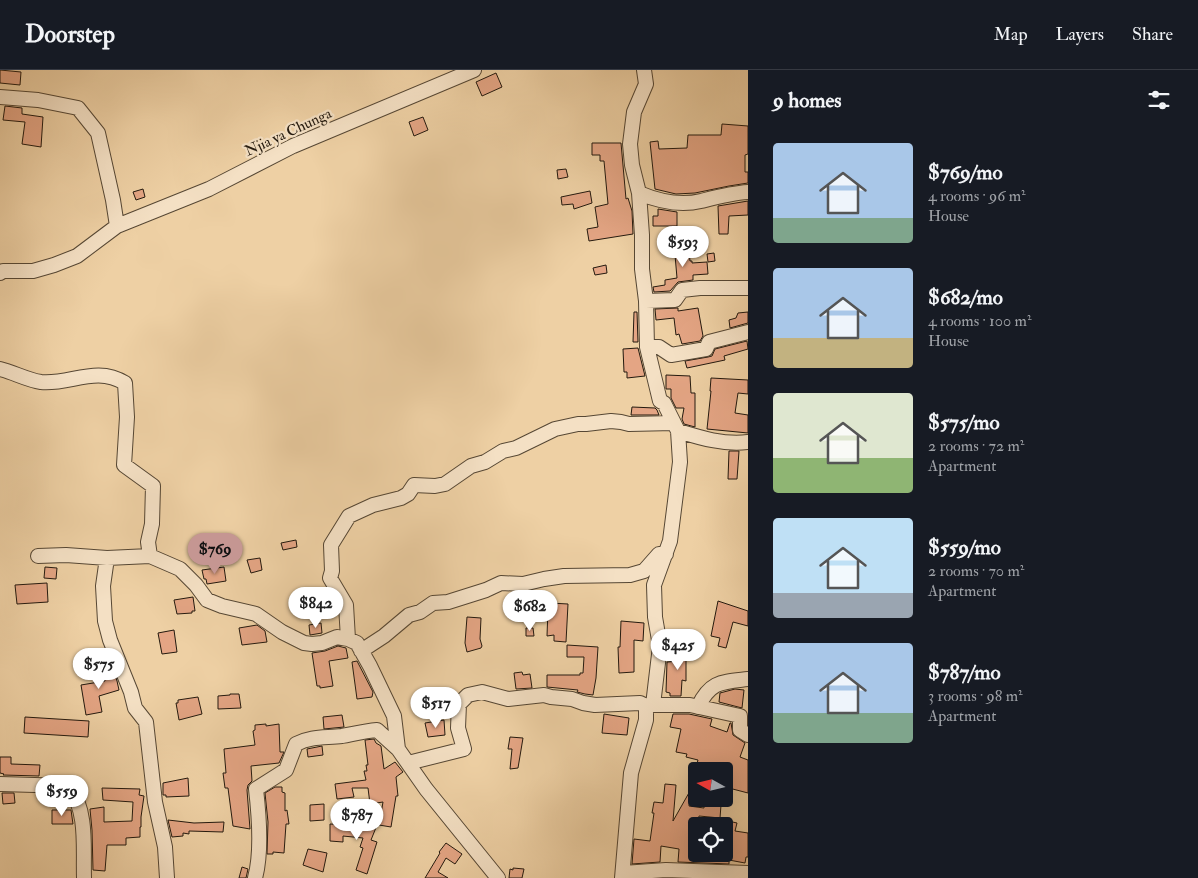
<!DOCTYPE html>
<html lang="en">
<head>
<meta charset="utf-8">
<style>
  body { margin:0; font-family:"IM FELL Double Pica",serif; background:#20242c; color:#f1f3f6; height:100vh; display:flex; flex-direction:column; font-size:19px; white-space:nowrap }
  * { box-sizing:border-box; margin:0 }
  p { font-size:16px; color:#9ea1a6 }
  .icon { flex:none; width:28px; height:28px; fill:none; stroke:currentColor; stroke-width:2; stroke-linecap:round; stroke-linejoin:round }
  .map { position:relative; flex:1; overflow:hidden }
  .panel { display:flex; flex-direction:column; background:#171b24; width:450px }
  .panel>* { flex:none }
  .needle { width:32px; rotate:278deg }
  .tools { position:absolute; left:688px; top:692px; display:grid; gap:10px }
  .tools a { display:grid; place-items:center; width:45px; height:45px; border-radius:5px; background:#171b24; box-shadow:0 5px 20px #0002; font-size:25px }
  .price { position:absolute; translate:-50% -42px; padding:0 11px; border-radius:18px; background:#fff; color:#222; font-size:16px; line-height:32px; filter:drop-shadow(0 1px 2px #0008) }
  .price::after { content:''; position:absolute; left:50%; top:30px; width:15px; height:11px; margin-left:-8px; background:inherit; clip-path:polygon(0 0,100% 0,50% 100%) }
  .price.current { background:#c59692; color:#111 }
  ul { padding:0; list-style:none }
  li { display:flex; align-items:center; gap:15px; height:125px; padding:0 25px }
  li span { display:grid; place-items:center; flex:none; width:140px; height:100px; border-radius:5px; color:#555 }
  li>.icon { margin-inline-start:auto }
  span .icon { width:60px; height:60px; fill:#fffc; stroke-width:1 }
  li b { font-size:21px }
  h2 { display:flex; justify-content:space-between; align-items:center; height:60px; padding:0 25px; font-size:21px }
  header { display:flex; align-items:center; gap:30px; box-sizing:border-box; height:70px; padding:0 25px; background:#171b24; border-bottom:1px solid #363941 }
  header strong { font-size:24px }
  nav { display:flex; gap:28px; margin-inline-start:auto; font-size:18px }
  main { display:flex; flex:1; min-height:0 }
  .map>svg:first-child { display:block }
  .building { fill:#e4a584; stroke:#23190e }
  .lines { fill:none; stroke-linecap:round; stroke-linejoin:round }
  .minor-casing { stroke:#564734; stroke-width:16 }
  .minor { stroke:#f4e0c4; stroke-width:14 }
  .labels { text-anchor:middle; stroke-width:4.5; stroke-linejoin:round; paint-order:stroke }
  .street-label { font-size:15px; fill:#23190e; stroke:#f4e0c4 }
</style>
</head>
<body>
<header>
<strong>Doorstep</strong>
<nav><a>Map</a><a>Layers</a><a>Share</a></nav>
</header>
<main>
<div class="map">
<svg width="748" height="808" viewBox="0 0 748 808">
  <rect width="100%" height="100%" fill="#eed0a4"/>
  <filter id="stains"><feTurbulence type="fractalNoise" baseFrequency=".004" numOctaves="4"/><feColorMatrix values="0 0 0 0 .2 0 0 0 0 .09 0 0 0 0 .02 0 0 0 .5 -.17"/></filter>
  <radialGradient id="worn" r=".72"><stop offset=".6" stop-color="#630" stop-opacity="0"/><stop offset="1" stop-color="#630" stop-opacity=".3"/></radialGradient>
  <path class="building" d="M0,0l21,2 -1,13 -20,-2z
    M496,3l6,14 -20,9 -6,-14z
    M5,36l17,2v6l21,3 -2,30 -19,-3 3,-22 -22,-2z
    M423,47l5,13 -14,6 -5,-14z
    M722,54l26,2v28l-3,1v17h3v11l-19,3 -34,7 -19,1 -21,-5 -5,-47 8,-1 1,8 28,-1 1,-13h33z
    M592,73h29l5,56 2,-1 4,13 1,23 -44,7 -2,-12 11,-2 -3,-20 13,-3 -4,-43h-4v-6h-8z
    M566,99l2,8 -10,2 -1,-9z
    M143,119l2,8 -9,3 -3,-8z
    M590,121l2,12 -18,6 -1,-5 -11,1 -1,-8z
    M748,131v14l-19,1 -1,18h-9l-1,-28z
    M658,139l19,3v14h-24v-10h5z
    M688,171l2,20h2v2l15,-1 1,12 -15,1v5l-15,2 -8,9 -16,1 -1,-5 12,-2v-5l12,-2 -3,-35z
    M714,183l1,8 -7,1 -1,-8z
    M606,195l1,8 -12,2 -2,-7z
    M678,238v3l20,-3 5,28 -3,5 -18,3 -3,-10 -3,1 -2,-17 -18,2 -1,-11z
    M634,242h3l1,30h-5z
    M748,242v11l-18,5 -1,-8 7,-2 2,-5z
    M747,271l1,8 -24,7 1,4 -38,8 -2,-7 23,-4 4,-1 3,-7z
    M638,278l7,28 -18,2v-6h-3l-1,-23z
    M666,305l24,1 1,17h4v34l-11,-3 -2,-5 2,-11h-8l-5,-10v-9h-5z
    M711,308l37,2v14l-10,-1 -3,20 13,2v18l-41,-4 4,-38h-1z
    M632,337l23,1 2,2 2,5h-28z
    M729,381h10l-2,28h-9z
    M296,470l1,7 -14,3 -2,-7z
    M260,488l2,12 -11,3 -4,-13z
    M45,497l12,1 -1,11 -12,-1z
    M224,497l2,14 -19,3 -1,-5h-2l-2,-9z
    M47,513l1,19 -31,2 -2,-19z
    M193,527l2,14h-3v2l-15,1 -3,-14z
    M718,531l30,10v15l-15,-4 -7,26 -8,-2 2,-8 -9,-2z
    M550,533l18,1 -2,38 -12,-1v-6l-7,1 1,-28h2z
    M467,547l14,1 -1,21 2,7 -1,2 -14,4 -2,-9z
    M621,551l23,2 -1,18 -9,-1v32l-15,1 -1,-26h2z
    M321,553l1,10 -12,2 -1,-10z
    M257,555l8,6 2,11 -25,3 -3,-17z
    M526,558h7l1,8h-8z
    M174,560l3,22 -15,2 -4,-21z
    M681,566h6v11h2l-1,9h-2v25l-4,-1 -1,16h-11v-3l-4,-1 1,-30 12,-1z
    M567,575l31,2 -2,31 -3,17 -8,-1 -8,-2 1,-2 -31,-3v-12h33v-2h3l1,-16h-17z
    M338,576l8,2 2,10 -19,3 4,25 -13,2v-2h-3l-5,-33 13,-2z
    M357,591l16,31 -1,5 -15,2 -5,-37z
    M110,592l7,19 2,9 -20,6 3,16 -16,3 -5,-30 24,-4 -3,-17z
    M522,602l1,3 7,-1 2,14 -16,1 -2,-16z
    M735,619l9,1 -2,18 -23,-6 1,-9z
    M230,624h9l2,14 -23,1v-13l12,-1z
    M198,627l4,17 -23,6 -3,-17h2v-3z
    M604,644l25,4 -2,17 -25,-2z
    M673,644h16l23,5 -2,7 17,6 3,-9h1l2,12 12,8 -5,14 8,3v33l-23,-6 6,-16 -36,-1 3,-10 -12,-3 1,-3 -11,-2 5,-23 -11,-2z
    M342,645l2,12 -20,2 -1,-12z
    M25,647l64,4 -1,16 -64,-4z
    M444,650l1,15 -17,2 -3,-14z
    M266,654v2l13,-2 1,28h4l-5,11 -28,3 1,15 -4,4 -1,5 3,39 -17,-3 -5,-38h-3l-2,-15h3l-2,-24 31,-4 -2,-14 2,-1v-5z
    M510,667l13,1 -5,30 -8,1 2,-20h-4z
    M374,669l2,4 5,3 3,23 11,-7 8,10 -7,5 2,19h-2l-5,31 -12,-2 4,-23 -13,2 -2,-16h-16l2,9 -17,2 -2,-15 31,-4 -2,-9h3l-1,-6h2l-3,-25z
    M322,676l1,9 -15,2 -1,-8z
    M0,687h11v7l29,1 -1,11 -36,-1 1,-1 -4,-1z
    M188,708l1,18 -23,1v-2h-3v-12z
    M665,714l11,1 -3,36 17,-30 -1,15 15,2v-4l17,1 -1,13 -21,-2 -5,33h1v5h29v-34l13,3 -2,8 13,2v24h-2l-1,6 -16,-3v4l-51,-2 1,-13 -18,-3 -1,16 -28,2 2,-25 16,2 4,-28h-2l2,-11 9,1z
    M275,717h7v5l3,1v18l2,-1 2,14h-3l-2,29 -11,-1v2h-6l1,-32 -3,-29z
    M102,718l38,1 -1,6 5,1 -3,21v10h-1v10l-14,1v7h-19l-2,26 -12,-1 -1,-40 -2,-21 14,-2v15l28,-1 1,-19 -30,-2z
    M2,723h12l1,10 -12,1z
    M324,734v16l-14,1v-16z
    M52,740h19l2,14h-21z
    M168,750l26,3 30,-1 -1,10 -34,-1v3l-6,-1v3l-11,1z
    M369,753l8,2 -6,15 6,2 -10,32 -11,-4 7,-22 -3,-1 3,-9 -20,-2v6l-13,-1v-17l38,2z
    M446,773l16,11 -7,10 -9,-6 -8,14 10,6h-23l15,-25 -1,-1z
    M308,779l19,4 -4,19 -20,-7z
    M242,797l6,2 -2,9h-7z
    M513,798l11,1 -2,9h-13l1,-9 3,1z"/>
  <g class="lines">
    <defs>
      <path id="minor" d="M0,27l38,3 40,8 20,25 15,67 4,26 -40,30 -23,9 -21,6h-30l-3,2
        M639,123c19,8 41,13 62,8 16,-4 31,-8 47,-9
        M117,156l92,-37 84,-43 181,-76
        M646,231l29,-1 7,-10 18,-2h48
        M647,277h12l12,8 35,-6 3,-7 39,-10
        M0,299c13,3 27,11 41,13 29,3 55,-17 84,1l2,34 -3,48 29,21 -1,38 -4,18 2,14 30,13 16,16 11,15 15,6 34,8 26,18 22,11 8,1 10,-1 15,-6 11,2 9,4 13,23 24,50 4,33 28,40 72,89
        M678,361c23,7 46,14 70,11
        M38,486l28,-1 41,3 43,-2
        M107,488l-4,28 2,35 5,19 21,52 4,16 11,14 9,80 10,45 2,31
        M348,569l-2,-34 -16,-27 2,-7 -1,-26 18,-29 24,-11 28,-7 7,-4 6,-9 21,1 10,-2 26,-18 14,-4 18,-11 13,-3 39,-19 23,-5h8l25,-3 10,1 8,2 45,-1
        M361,581l23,-15 25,-21 11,-3 13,-9 15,-1 38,-12 15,-7 22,1 21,-5 20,-3 66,-1 14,-4 15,-17h7
        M653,635h37l50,11v14l8,5
        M698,637c12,-26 24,-25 50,-28
        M408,693l56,-14 -6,-21 1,-24 9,-9 14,-3 26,7 36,-4 7,2 21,2 11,4 12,2 45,-2 6,3
        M0,714l69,2c19,26 14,61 15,92
        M623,803l43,-3 82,3
        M255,808c7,-25 4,-63 1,-89l30,-19 10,-26c15,-8 29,-6 46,-8 11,-2 23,-5 35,-6l21,19
        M622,808l9,-105 15,-53v-14l7,-1 7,-59 -5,-29 -1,-32 16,-44 10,-79 -2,-31 -14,-28 -4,-2 -13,-54 -1,-46 -4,-32v-34l-3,-42 -7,-28 -2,-21 4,-32 12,-28 -2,-14"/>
    </defs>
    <use href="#minor" class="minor-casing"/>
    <use href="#minor" class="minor"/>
  </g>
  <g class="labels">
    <g class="street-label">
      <text transform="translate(288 62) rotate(-25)" y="5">Njia ya Chunga</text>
    </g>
  </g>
  <rect width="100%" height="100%" filter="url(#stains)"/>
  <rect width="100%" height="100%" fill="url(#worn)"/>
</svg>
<div class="tools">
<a><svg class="needle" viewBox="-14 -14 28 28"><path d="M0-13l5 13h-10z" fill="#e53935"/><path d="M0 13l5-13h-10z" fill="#9ea1a6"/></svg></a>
<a><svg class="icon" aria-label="locate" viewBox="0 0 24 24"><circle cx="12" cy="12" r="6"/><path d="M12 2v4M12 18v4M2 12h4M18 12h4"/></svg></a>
</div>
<b class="price" style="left:683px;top:198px">$593</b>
<b class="price current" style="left:215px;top:505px">$769</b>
<b class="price" style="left:316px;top:559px">$842</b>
<b class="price" style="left:530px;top:562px">$682</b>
<b class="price" style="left:678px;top:601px">$425</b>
<b class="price" style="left:99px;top:620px">$575</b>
<b class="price" style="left:436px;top:659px">$517</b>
<b class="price" style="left:62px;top:747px">$559</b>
<b class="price" style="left:357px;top:771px">$787</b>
</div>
<section class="panel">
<h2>9 homes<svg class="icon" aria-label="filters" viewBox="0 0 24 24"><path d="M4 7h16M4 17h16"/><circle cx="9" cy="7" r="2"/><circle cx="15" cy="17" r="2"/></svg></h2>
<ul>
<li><span style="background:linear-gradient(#a9c7e8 75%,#7fa58c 0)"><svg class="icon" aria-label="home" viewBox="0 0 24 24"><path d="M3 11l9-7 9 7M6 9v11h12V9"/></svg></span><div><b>$769/mo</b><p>4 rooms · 96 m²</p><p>House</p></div></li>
<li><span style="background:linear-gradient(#a9c7e8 70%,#c2b280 0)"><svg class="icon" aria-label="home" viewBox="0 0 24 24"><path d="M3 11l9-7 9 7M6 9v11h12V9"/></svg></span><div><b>$682/mo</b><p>4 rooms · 100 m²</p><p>House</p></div></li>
<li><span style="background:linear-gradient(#dfe7d0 65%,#8fb573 0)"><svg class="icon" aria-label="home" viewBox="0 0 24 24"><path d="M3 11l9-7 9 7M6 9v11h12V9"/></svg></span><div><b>$575/mo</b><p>2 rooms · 72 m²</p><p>Apartment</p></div></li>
<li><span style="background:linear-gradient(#bfe0f5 75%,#9aa5b1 0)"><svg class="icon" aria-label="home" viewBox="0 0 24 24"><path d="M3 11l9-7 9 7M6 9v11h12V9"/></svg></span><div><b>$559/mo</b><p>2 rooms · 70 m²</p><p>Apartment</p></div></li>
<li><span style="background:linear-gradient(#a9c7e8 70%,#7fa58c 0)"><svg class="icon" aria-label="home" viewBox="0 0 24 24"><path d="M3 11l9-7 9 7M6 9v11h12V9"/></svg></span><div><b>$787/mo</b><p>3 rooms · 98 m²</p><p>Apartment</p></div></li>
</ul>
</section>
</main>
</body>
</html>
